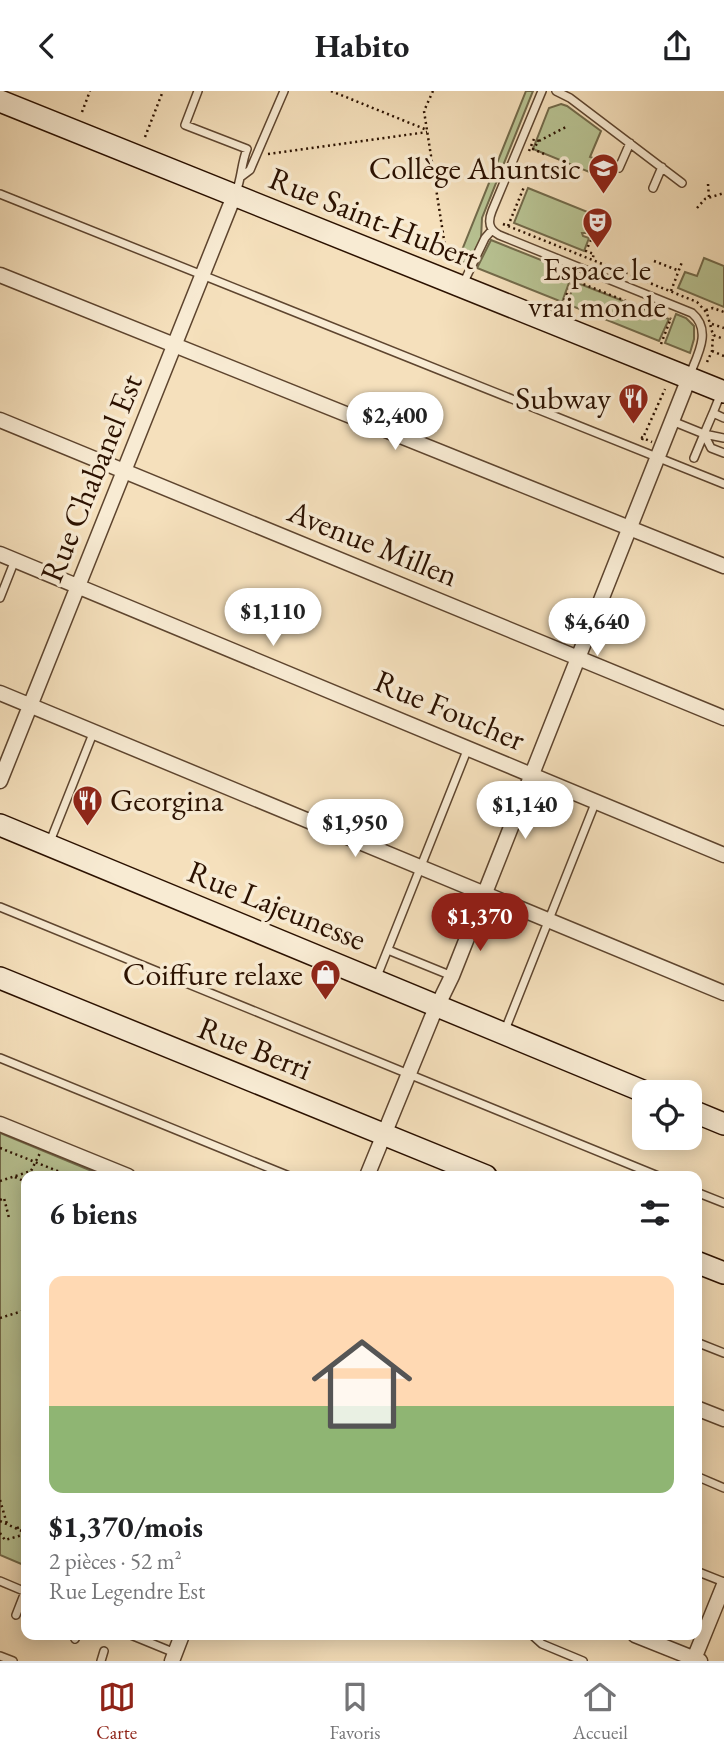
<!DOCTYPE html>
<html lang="fr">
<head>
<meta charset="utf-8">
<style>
  body { margin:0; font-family:"EB Garamond",serif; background:#f2f2f2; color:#202124; height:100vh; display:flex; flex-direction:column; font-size:26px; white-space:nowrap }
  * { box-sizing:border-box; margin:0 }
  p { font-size:23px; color:#757577 }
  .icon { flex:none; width:38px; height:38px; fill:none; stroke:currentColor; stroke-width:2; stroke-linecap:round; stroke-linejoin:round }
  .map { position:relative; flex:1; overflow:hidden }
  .drawer { position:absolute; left:21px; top:1080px; width:681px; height:469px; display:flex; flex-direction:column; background:#fff; border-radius:14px; box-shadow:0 4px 18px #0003 }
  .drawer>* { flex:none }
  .tools { position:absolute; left:632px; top:989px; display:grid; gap:14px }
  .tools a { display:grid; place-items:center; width:70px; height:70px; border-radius:14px; background:#fff; box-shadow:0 4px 18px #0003; font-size:35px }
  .price { position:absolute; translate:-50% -60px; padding:0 16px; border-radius:24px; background:#fff; color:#222; font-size:23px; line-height:46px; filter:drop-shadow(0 2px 4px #0008) }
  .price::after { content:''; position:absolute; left:50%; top:42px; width:21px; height:16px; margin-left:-10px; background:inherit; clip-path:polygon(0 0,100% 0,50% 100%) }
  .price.active { background:#8f2418; color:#fff }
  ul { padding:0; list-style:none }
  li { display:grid; align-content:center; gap:14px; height:371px; padding:0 28px }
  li+li { border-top:2px solid #e0e0e0 }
  li span { display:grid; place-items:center; height:217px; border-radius:14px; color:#555 }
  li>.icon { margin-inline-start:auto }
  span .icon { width:126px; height:126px; fill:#fffc; stroke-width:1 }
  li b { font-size:30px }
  h2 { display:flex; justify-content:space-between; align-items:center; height:84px; padding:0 28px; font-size:30px }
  header { display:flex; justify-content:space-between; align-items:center; height:91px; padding:0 28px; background:#fff; font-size:32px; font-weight:700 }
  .menu { display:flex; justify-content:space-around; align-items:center; height:98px; border-top:2px solid #e0e0e0; background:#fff; font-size:19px; color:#757577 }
  .menu a { display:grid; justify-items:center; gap:4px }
  .menu .active { color:#8f2418 }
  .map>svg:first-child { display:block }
  .green { fill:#b8c393; stroke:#726a4a; stroke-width:2 }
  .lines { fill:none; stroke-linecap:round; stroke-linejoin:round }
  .service-casing { stroke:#5e452f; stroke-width:10 }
  .minor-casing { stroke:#5e452f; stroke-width:17 }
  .secondary-casing { stroke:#2b1100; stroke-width:24 }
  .path { stroke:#2b1100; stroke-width:2.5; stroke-dasharray:2 3.5; stroke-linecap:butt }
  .service { stroke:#f8ebd3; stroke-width:7 }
  .minor { stroke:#f8ebd3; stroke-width:14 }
  .secondary { stroke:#f8ebd3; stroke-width:21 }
  .labels { text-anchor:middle; stroke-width:7; stroke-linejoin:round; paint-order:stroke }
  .poi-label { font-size:32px; fill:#2b1100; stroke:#f8ebd3; text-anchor:end }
  .street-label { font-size:32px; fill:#2b1100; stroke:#f8ebd3 }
</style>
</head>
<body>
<header><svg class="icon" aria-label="back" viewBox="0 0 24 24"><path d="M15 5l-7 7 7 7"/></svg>Habito<svg class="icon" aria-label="share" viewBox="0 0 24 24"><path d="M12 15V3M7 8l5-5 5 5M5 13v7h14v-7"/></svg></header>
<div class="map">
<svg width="724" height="1570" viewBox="0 0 724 1570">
  <rect width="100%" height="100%" fill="#f5e0bc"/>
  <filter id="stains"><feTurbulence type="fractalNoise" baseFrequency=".00286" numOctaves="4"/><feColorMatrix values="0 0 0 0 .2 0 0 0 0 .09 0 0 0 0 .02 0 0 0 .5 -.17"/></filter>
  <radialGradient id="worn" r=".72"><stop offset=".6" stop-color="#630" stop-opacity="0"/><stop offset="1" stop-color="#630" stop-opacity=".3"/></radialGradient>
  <path class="green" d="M526,0h7l-51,127 -1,21 -13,25 -10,-4z
    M561,13l6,2 34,25 -11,26 14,5 -5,14 -66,-27 16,-41z
    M528,97l72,29 -6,16h-12l1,3 6,2 -5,13 -70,-28z
    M491,149l70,28v8l9,4 -8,22 -85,-34z
    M704,167l20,8v41l-46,-19 7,-16 12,4z
    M575,191l94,37 -10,22 -92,-37z
    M676,223l10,4 8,8v13l-4,14 -25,-10z
    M0,1042l104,43h-78v390l-26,-11z"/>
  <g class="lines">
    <defs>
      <path id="service" d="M198,0l-13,34 62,24c-6,15 -5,28 -11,43
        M542,0l-50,120c-4,10 -4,18 7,24l193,78c20,17 6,41 -2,61
        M556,0l14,7 112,85
        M619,77l11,-25
        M242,85l8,-6 34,-79
        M653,97l9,-21
        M0,103l724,290
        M463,193l22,-46 7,-8
        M721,302l-8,20 11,5
        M672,330l32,13 9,-21
        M704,343l7,14 13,5
        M704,343l20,4
        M694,367l10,-24
        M0,507l15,-38
        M49,753l45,-113
        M0,816l658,269
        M388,859l64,26
        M376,888l92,-231
        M505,939l91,-229
        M0,967l289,118
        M696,1101l28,11
        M696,1251l28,11
        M696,1385l28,12
        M696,1480l28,11
        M0,1490l26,11
        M16,1524l9,-23
        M131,1544l44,18
        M532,1544l10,9 41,17
        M75,1548l2,-4
        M0,1565l13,5
        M101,1570l3,-10"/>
      <path id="minor" d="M0,184l724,291
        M0,329l724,298
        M0,463l724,301
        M0,602l724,300
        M0,690l234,-585
        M0,1033l128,52
        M367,1085l65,-159 20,-41 237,-598
        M696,1317l28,11
        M635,1544l65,26
        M694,1568l30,-74
        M172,1570l10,-26"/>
      <path id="secondary" d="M0,10l724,291
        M0,734l645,267
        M0,887l486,198
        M690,1019l34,14
        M696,1171l28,11"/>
    </defs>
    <use href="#service" class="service-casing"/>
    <use href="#minor" class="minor-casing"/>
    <use href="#secondary" class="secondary-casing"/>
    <path class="path" d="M331,0l96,39
      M433,0l-9,20 23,148
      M82,21l8,-21
      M145,46l18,-46
      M539,50l27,-14
      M529,60l5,-12 5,2 -6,8 11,5
      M268,63l159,-22
      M708,93l1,13
      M697,117l8,-9 19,-6
      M503,133l194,78 10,11 6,22 11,4
      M508,135l16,-39
      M591,149l-5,11 8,3 -2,6
      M654,170l23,9
      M563,185l108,43
      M671,200l11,-29
      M562,214l11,-25
      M706,219l7,-2 11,4
      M712,233l12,4
      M661,253l10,-26
      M712,260l12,5
      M707,271l5,-11 1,-16
      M641,346l11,5
      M642,349l23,-51
      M661,994l17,7
      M0,1057l70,28
      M15,1086l11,5
      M0,1090l31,-10 9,-18
      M0,1109l4,-2 5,20
      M0,1227l26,-8
      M0,1409l7,24
      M0,1430l26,12
      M17,1437l9,-3
      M0,1442l5,7 21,-6"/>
    <use href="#service" class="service"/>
    <use href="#minor" class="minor"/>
    <use href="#secondary" class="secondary"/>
  </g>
  <defs>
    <symbol id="university-pin" viewBox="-11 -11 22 30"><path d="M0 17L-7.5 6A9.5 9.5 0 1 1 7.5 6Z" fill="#8f2418" stroke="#f8ebd3"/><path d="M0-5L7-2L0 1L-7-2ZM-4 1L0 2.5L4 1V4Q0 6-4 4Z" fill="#fff"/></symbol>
    <symbol id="theatre-pin" viewBox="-11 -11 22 30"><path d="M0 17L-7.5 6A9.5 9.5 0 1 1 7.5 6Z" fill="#8f2418" stroke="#f8ebd3"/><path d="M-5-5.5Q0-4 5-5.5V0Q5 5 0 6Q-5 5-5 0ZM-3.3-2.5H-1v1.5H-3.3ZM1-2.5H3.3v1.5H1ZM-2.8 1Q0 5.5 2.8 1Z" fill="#fff"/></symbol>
    <symbol id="restaurant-pin" viewBox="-11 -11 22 30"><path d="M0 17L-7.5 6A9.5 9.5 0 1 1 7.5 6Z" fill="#8f2418" stroke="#f8ebd3"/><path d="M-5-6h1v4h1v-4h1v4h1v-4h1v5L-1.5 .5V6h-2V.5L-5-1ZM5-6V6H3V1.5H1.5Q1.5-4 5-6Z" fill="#fff"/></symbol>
    <symbol id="shop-pin" viewBox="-11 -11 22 30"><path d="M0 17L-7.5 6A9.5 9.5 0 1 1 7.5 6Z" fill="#8f2418" stroke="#f8ebd3"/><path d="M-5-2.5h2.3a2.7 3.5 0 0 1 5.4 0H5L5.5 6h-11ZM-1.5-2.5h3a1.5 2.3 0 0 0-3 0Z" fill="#fff"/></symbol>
  </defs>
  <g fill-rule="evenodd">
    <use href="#university-pin" x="586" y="60" width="35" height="47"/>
    <use href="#theatre-pin" x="580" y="114" width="35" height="47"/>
    <use href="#restaurant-pin" x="616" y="290" width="35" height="47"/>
    <use href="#restaurant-pin" x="70" y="692" width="35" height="47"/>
    <use href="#shop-pin" x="308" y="866" width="35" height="47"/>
  </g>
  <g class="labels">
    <g class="poi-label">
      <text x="581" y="88">Collège Ahuntsic</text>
      <text x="597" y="189" text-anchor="middle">Espace le<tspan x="597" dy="37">vrai monde</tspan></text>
      <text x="611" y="318">Subway</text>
      <text x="110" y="720" text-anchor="start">Georgina</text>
      <text x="303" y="894">Coiffure relaxe</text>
    </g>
    <g class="street-label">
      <text transform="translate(374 127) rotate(22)" y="11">Rue Saint-Hubert</text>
      <text transform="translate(91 387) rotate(-68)" y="11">Rue Chabanel Est</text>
      <text transform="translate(373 452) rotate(22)" y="11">Avenue Millen</text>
      <text transform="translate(450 619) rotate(23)" y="11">Rue Foucher</text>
      <text transform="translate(277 814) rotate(22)" y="11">Rue Lajeunesse</text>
      <text transform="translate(255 957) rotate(22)" y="11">Rue Berri</text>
    </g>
  </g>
  <rect width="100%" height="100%" filter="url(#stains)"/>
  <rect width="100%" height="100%" fill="url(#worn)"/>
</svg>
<div class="tools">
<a><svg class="icon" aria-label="locate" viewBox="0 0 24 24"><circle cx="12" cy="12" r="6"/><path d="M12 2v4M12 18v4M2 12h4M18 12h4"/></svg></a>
</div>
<b class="price" style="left:395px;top:361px">$2,400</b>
<b class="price" style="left:273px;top:557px">$1,110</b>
<b class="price" style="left:597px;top:567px">$4,640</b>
<b class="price" style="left:525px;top:750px">$1,140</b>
<b class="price" style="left:355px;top:768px">$1,950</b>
<b class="price active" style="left:480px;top:862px">$1,370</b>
<section class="drawer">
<h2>6 biens<svg class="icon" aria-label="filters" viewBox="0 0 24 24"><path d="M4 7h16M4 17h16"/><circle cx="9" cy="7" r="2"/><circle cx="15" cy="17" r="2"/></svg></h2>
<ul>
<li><span style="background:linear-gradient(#ffd9b3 60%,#8fb573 0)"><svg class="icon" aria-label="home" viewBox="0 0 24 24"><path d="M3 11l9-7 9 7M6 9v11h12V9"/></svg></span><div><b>$1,370/mois</b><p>2 pièces · 52 m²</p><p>Rue Legendre Est</p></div></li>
</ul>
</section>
</div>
<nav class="menu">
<a class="active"><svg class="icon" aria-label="map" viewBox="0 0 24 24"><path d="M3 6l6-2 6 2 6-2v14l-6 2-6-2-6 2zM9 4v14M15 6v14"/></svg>Carte</a>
<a><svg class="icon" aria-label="saved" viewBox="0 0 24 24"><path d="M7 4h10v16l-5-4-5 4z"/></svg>Favoris</a>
<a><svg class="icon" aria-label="home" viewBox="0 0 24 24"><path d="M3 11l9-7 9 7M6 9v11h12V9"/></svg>Accueil</a>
</nav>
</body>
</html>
